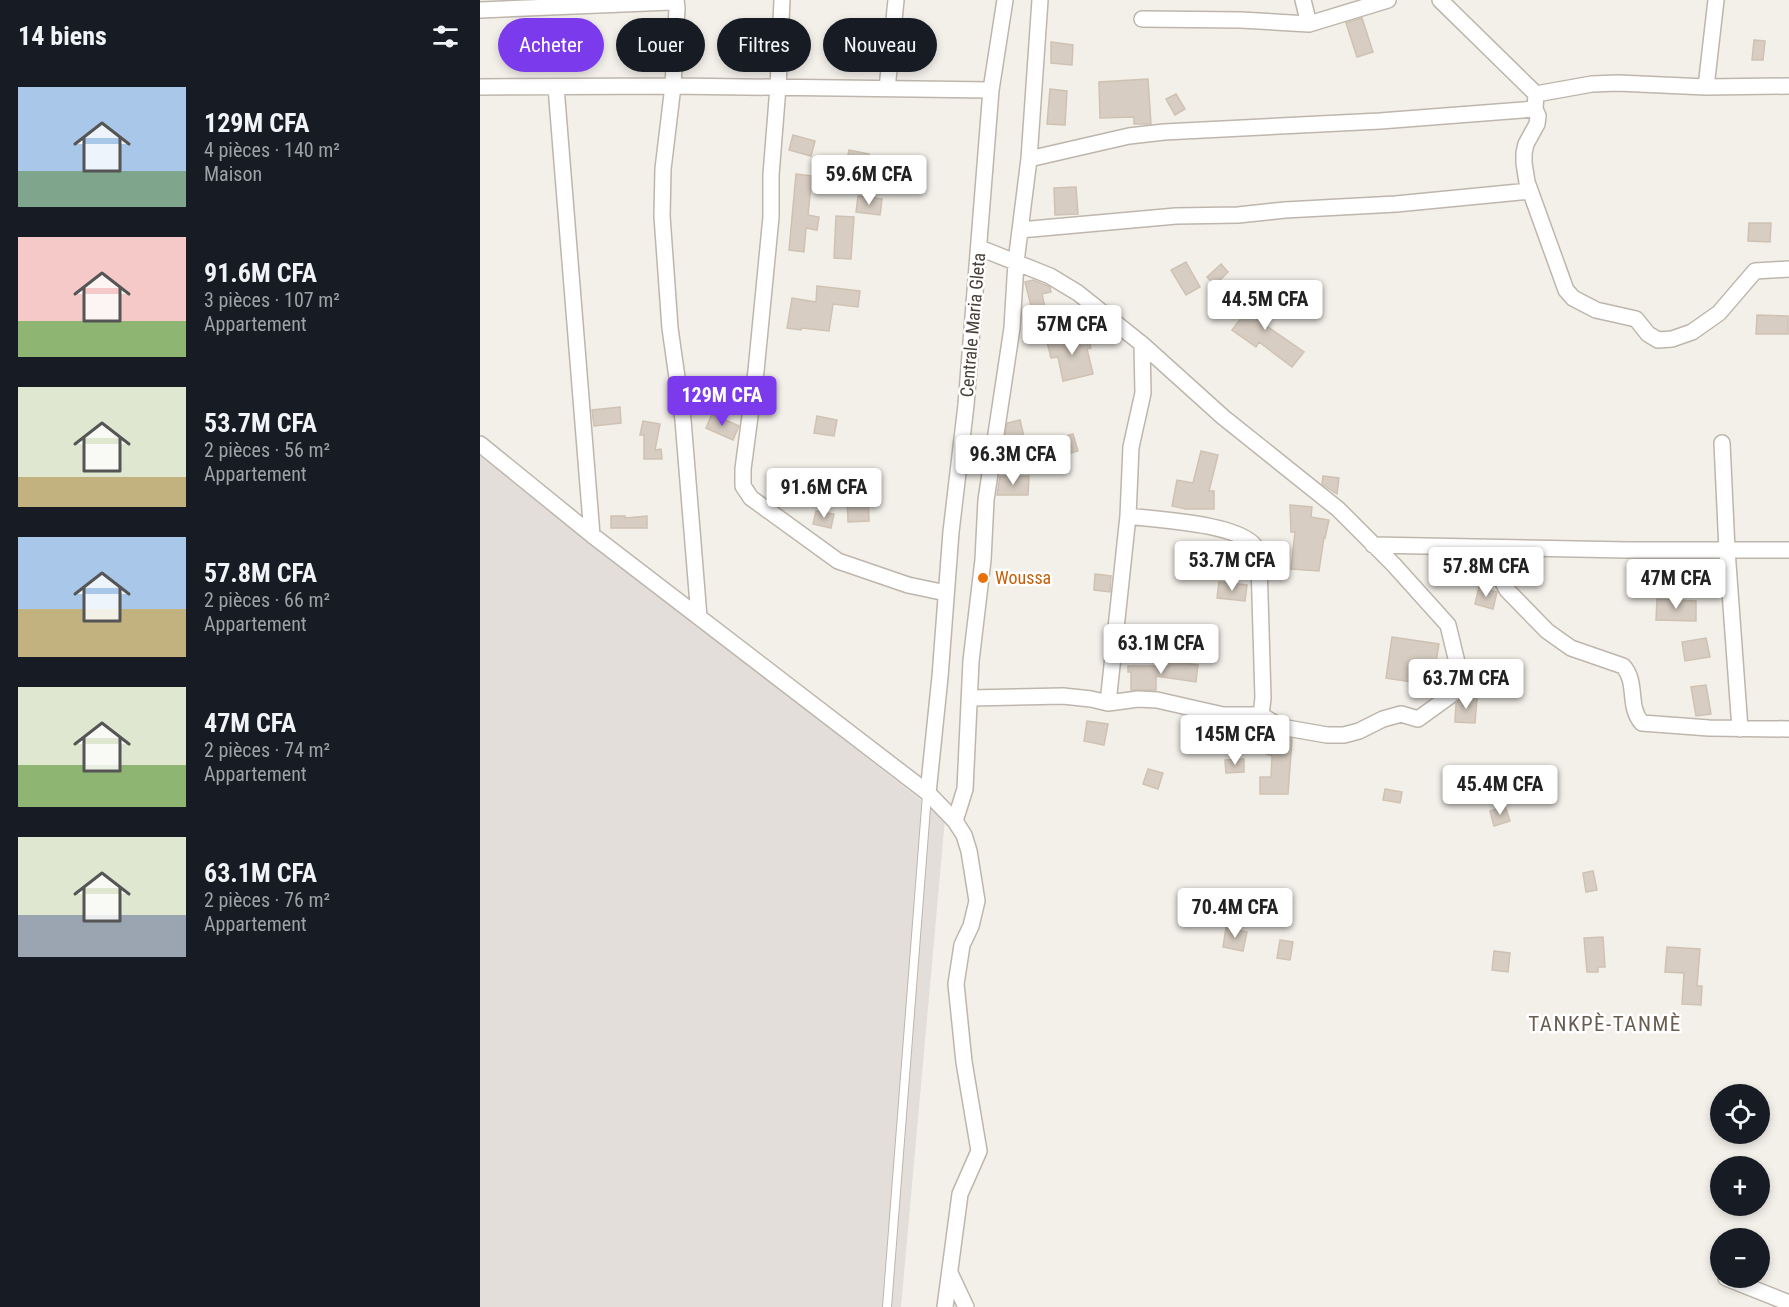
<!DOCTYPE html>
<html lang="fr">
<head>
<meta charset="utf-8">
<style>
  body { margin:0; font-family:"Roboto Condensed",sans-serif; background:#242831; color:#f1f3f6; height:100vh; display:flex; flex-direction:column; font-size:22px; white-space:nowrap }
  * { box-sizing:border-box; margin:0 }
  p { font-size:20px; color:#9ea1a6 }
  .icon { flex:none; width:33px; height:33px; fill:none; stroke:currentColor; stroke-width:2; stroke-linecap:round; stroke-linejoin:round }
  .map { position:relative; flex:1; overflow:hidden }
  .sheet { display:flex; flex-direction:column; background:#171b24; width:480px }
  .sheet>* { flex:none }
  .top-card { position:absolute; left:18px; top:18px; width:570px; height:54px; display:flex; gap:12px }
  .tools { position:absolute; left:1230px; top:1084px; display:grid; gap:12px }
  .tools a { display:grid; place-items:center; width:60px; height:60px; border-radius:50%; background:#171b24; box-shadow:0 3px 9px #0003; font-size:30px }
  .price { position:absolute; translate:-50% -51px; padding:0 14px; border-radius:6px; background:#fff; color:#222; font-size:20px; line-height:39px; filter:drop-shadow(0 2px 3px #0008) }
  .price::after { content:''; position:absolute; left:50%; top:36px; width:18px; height:14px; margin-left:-9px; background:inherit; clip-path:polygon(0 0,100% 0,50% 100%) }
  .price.active { background:#7c3aed; color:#fff }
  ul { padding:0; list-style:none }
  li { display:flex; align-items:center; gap:18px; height:150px; padding:0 18px }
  li span { display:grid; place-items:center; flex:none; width:168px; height:120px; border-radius:0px; color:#555 }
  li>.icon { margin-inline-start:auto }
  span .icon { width:72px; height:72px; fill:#fffc; stroke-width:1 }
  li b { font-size:26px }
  h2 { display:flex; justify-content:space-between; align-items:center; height:72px; padding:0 18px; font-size:26px }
  .tag { padding:0 21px; border-radius:27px; background:#171b24; box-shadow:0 3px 9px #0003; font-size:21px; line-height:54px }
  .tag.active { background:#7c3aed; color:#fff }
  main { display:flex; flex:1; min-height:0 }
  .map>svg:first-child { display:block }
  .industrial { fill:#e3deda }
  .building { fill:#d7cdc2; stroke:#cfc2b2; stroke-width:1.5 }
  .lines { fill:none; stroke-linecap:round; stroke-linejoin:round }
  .lane-casing { stroke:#beb6ac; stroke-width:10 }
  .street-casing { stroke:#beb6ac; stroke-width:18 }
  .lane { stroke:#fff; stroke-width:8 }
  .street { stroke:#fff; stroke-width:15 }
  .food-dot { fill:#e8710a; stroke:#fff; stroke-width:2 }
  .labels { text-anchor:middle; stroke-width:5; stroke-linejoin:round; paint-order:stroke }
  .street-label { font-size:18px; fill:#474038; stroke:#fff }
  .food-label { font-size:18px; fill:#c56008; stroke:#fff; text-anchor:start }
  .quarter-label { font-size:21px; letter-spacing:1.5px; fill:#695d4f; stroke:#fff }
</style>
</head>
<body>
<main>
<section class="sheet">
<h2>14 biens<svg class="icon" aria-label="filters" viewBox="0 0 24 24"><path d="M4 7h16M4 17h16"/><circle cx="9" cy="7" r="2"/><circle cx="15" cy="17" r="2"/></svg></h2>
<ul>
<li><span style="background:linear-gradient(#a9c7e8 70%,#7fa58c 0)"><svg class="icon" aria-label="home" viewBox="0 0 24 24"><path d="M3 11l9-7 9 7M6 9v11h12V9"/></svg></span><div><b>129M CFA</b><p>4 pièces · 140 m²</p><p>Maison</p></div></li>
<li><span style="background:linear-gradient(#f6c9c9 70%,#8fb573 0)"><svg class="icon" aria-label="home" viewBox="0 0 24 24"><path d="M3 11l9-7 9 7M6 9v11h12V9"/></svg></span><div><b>91.6M CFA</b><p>3 pièces · 107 m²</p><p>Appartement</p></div></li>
<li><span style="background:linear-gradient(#dfe7d0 75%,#c2b280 0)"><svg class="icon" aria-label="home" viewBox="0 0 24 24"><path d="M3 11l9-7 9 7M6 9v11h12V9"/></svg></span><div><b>53.7M CFA</b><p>2 pièces · 56 m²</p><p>Appartement</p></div></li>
<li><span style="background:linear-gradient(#a9c7e8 60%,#c2b280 0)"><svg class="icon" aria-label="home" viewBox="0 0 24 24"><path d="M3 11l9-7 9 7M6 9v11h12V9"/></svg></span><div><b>57.8M CFA</b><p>2 pièces · 66 m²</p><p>Appartement</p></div></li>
<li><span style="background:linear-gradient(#dfe7d0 65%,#8fb573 0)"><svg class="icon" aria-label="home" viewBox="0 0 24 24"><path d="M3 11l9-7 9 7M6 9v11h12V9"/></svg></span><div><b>47M CFA</b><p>2 pièces · 74 m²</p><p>Appartement</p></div></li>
<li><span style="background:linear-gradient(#dfe7d0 65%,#9aa5b1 0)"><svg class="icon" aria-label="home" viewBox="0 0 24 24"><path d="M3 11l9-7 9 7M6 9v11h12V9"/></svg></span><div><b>63.1M CFA</b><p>2 pièces · 76 m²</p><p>Appartement</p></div></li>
</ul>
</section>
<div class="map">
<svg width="1309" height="1307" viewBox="0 0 1309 1307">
  <rect width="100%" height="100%" fill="#f3efe9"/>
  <path class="industrial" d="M0,454l465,365 -44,488h-421z"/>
  <path class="building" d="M882,18l11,34 -16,5 -11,-34z
    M1274,40l11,1 -2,19h-11z
    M571,42l22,3 -1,20 -21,-2z
    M668,79l3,45h-17v-7l-34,1 -1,-36z
    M570,89l17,2 -2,34 -18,-1z
    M696,94l9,15 -10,6 -9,-16z
    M313,135l22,6 -4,15 -22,-6z
    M369,150l20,4 -4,15 -19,-4z
    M316,174l16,2 -4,39 11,2 -2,13 -11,-2 -2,24 -15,-2z
    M596,187l2,27 -23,1 -1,-27z
    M378,196l24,3 -2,16 -24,-3z
    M356,216l18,1 -3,42 -17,-1z
    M1269,223h22l-1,19 -22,-1z
    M706,262l14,25 -14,8 -15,-25z
    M741,264l7,8 -13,13 -8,-8z
    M553,280l17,7 1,5 -9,2 3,14 -13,2 -7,-28z
    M775,285l16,14 -16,19 49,34 -12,15 -33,-25 -3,5 -24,-17 20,-26 -4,-3z
    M337,286l43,5 -2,16 -25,-3 -4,27 -27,-3 -1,2 -14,-2 5,-30 24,4z
    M1277,315l31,1v18h-32z
    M607,332l4,16 -4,1 6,25 -30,7 -5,-24 -7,1 -4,-16z
    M140,407l1,16 -27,3 -2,-16z
    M232,414l27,12 -6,14 -27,-12z
    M337,416l20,4 -3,16 -20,-3z
    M540,420l5,21 -21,4 3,-22z
    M163,421l17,3 -5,26 6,-1 1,10h-18v-24h-4z
    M593,434l5,17 -25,7 -5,-17z
    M721,451l17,4 -9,36h5v18h-28l-14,-3 5,-26 16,3z
    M520,476h29l-1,19h-31z
    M843,476l16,2 -2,16 -15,-10z
    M388,492l1,29 -21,1 -1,-29z
    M810,505l22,2 -1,10 18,3 -4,18 -1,-1 -5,34 -28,-2 4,-37h-4z
    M336,511l18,3 -3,14 -18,-4z
    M131,516h14v2l22,-2v12h-36z
    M615,574l16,2 -1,16 -16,-2z
    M739,582l28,3 -2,16 -28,-3z
    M999,587l18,5 -4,17 -18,-5z
    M1177,599l39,2v20l-40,-1z
    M912,637l47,7 -7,41 -46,-7z
    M1226,638l4,19 -25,4 -3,-19z
    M690,661l28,4 -2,17 -40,-6v14h-25v-18h-3v-6h41z
    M1226,685l5,29 -15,2 -5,-29z
    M985,697l12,1 -2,25 -20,-1 1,-18z
    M607,721l21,3 -4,21 -20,-4z
    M789,731l10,5 13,3 -4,55h-28v-17h11l1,-21 -6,-2z
    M764,759v13l-18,1 -1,-13z
    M668,769l15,4 -5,16 -15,-5z
    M905,789l17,3 -2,11 -17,-3z
    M1025,806l5,15 -16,5 -4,-15z
    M1113,871l4,19 -11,2 -3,-19z
    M746,928l21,4 -4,19 -20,-4z
    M1123,937l2,30h-7v5h-11l-3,-34z
    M800,940l13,2 -3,18 -13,-2z
    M1187,947l33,2 -3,37h5l-1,19 -19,-1 2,-31 -19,-1z
    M1014,951l16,2 -2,19 -16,-2z"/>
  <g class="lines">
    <defs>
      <path id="lane" d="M407,1307l40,-512"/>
      <path id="street" d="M196,0l1,8 -4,78 -10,83 -1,47 8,112 13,92 16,197
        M302,0l-4,87 -7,88v42l-15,154 -13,98v17l8,12 87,63 70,24 38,8
        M823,0l6,24
        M960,0l96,94
        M0,10l191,-8 5,2
        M662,19l99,1 68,4 79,-24
        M0,87l193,-1 318,4
        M76,87l36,448
        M1226,87l10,-87
        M407,89l9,-89
        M1056,94l-1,15 3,7 -1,8 -11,20 -2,9v10l3,19 39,108 7,8 23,12 40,9 12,15 10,6 14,-1 20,-7 27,-19 36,-42 34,-2
        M1056,94l56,-10 26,-1 88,4 83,-1
        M549,159l100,-23 35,-4 216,-11 155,-12
        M540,230l156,-14 62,-1 47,-5 111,-6 134,-13
        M500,248l70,28 28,17 64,51 81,73 115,92 56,56 54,60 14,58 -1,5 -43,31 -17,-5 -18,5 -24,12 -15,4h-17l-46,-8 -20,-12
        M1242,443l5,107 13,179
        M0,444l112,91 336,258 27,28 9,14 5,16 8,50 -6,25 -9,19 -6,39 8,78 15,89 -19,43 -15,113
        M893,545l255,5h161
        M1004,547l23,43 40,41 24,17 52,18c15,16 4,41 19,57l67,5 80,1
        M490,698l93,-2 28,3 17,4 30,-4 19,1 66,15h38l2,-17 -4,-135c-1,-6 -1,-14 -5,-18 -20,-22 -96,-25 -126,-29
        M628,703l20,-187 3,-69 12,-54 -1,-49
        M448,793l12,-116 11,-145 15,-127 25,-315 14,-90
        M475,821l10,-32 6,-128 12,-101 3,-60 26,-172 4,-66 13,-103 11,-159
        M470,1273l16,34
        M1246,1278l63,25"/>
    </defs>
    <use href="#lane" class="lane-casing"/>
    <use href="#street" class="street-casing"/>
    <use href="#lane" class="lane"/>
    <use href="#street" class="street"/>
  </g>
  <circle class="food-dot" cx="503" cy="578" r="6"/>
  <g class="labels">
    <g class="street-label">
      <text transform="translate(493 325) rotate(-85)" y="6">Centrale Maria Gleta</text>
    </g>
    <g class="food-label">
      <text x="515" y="584">Woussa</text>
    </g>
    <g class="quarter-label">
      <text x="1125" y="1031">TANKPÈ-TANMÈ</text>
    </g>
  </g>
</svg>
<div class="tools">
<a><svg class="icon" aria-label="locate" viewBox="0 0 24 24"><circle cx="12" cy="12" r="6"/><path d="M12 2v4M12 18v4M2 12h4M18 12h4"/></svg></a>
<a>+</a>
<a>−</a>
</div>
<b class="price" style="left:389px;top:206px">59.6M CFA</b>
<b class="price" style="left:785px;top:331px">44.5M CFA</b>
<b class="price" style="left:592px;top:356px">57M CFA</b>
<b class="price active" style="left:242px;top:427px">129M CFA</b>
<b class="price" style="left:533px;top:486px">96.3M CFA</b>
<b class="price" style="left:344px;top:519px">91.6M CFA</b>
<b class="price" style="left:752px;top:592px">53.7M CFA</b>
<b class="price" style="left:1006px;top:598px">57.8M CFA</b>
<b class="price" style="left:1196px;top:610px">47M CFA</b>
<b class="price" style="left:681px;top:675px">63.1M CFA</b>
<b class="price" style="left:986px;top:710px">63.7M CFA</b>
<b class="price" style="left:755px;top:766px">145M CFA</b>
<b class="price" style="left:1020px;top:816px">45.4M CFA</b>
<b class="price" style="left:755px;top:939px">70.4M CFA</b>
<div class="top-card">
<a class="tag active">Acheter</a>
<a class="tag">Louer</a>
<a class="tag">Filtres</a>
<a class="tag">Nouveau</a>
</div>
</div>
</main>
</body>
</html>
